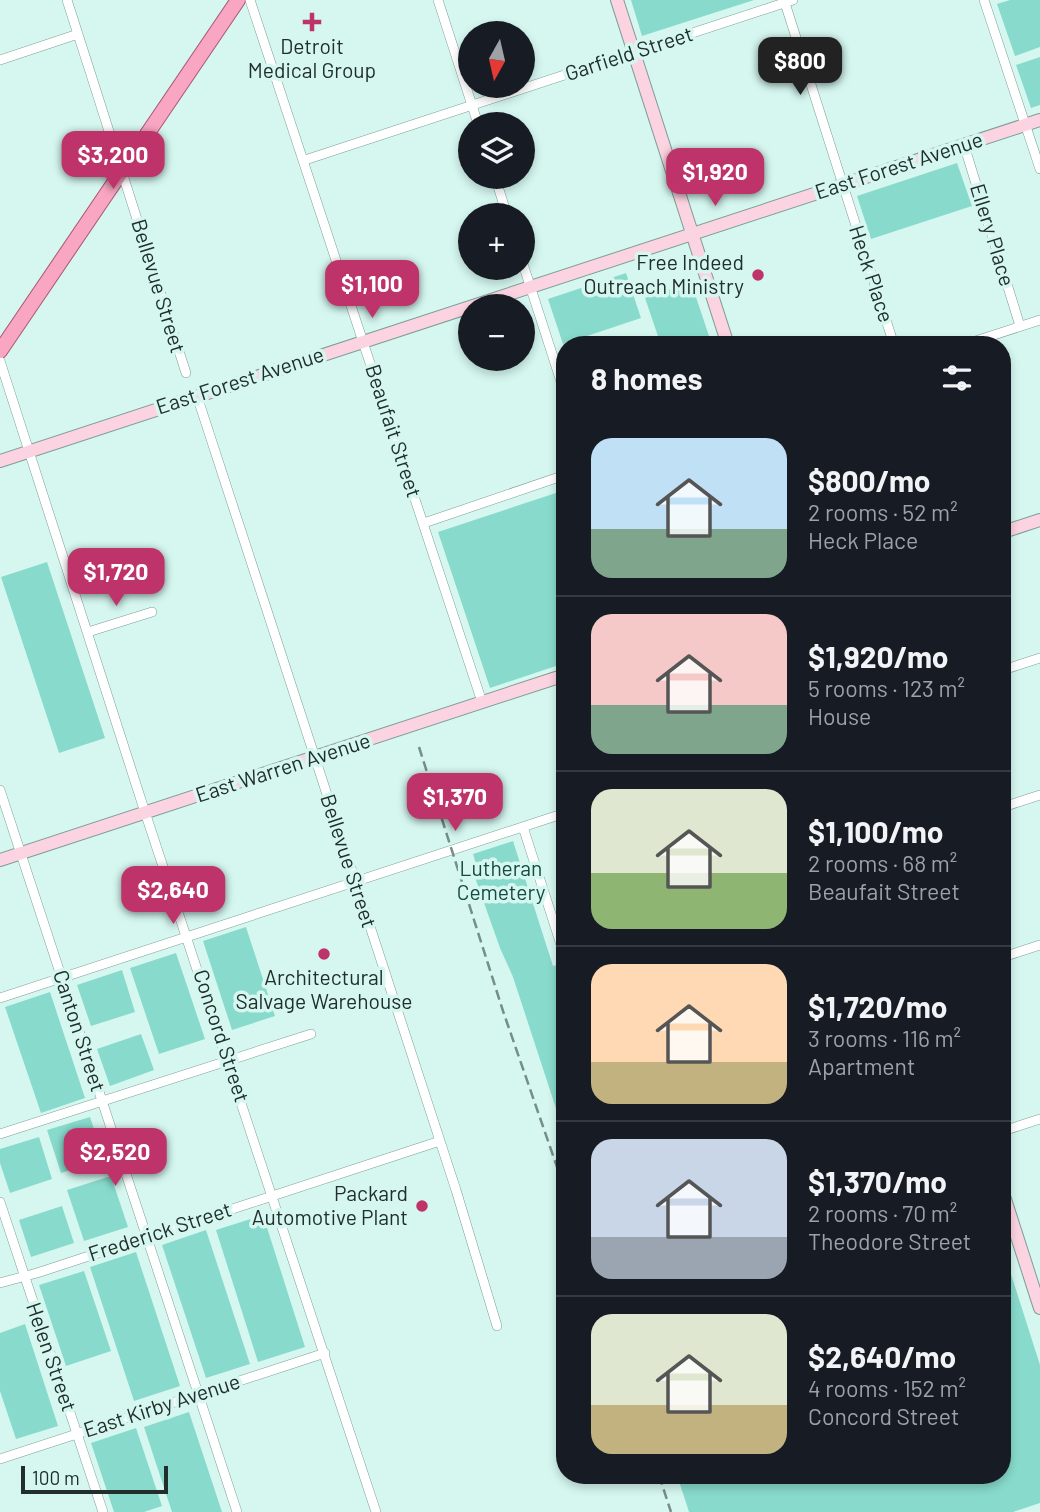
<!DOCTYPE html>
<html lang="en">
<head>
<meta charset="utf-8">
<style>
  body { margin:0; font-family:Barlow,sans-serif; background:#20242c; color:#f1f3f6; height:100vh; display:flex; flex-direction:column; font-size:26px; white-space:nowrap }
  * { box-sizing:border-box; margin:0 }
  p { font-size:23px; color:#9ea1a6 }
  .icon { flex:none; width:38px; height:38px; fill:none; stroke:currentColor; stroke-width:2; stroke-linecap:round; stroke-linejoin:round }
  .map { position:relative; flex:1; overflow:hidden }
  .panel { position:absolute; left:556px; top:336px; width:455px; height:1148px; display:flex; flex-direction:column; background:#171b24; border-radius:28px; box-shadow:0 4px 10px #0003 }
  .panel>* { flex:none }
  .needle { width:46px; rotate:188deg }
  .fabs { position:absolute; left:458px; top:21px; display:grid; gap:14px }
  .fabs a { display:grid; place-items:center; width:77px; height:77px; border-radius:50%; background:#171b24; box-shadow:0 4px 10px #0003; font-size:35px }
  .scale { position:absolute; left:21px; bottom:18px; width:147px; box-sizing:border-box; padding-left:7px; border:4px solid #212e2b; border-top:0; font-size:19px; line-height:24px; white-space:nowrap; color:#212e2b; -webkit-text-stroke:5px #d5f7f0; paint-order:stroke }
  .price { position:absolute; translate:-50% -60px; padding:0 16px; border-radius:14px; background:#be336a; color:#fff; font-size:23px; line-height:46px; filter:drop-shadow(0 2px 4px #0008) }
  .price::after { content:''; position:absolute; left:50%; top:42px; width:21px; height:16px; margin-left:-10px; background:inherit; clip-path:polygon(0 0,100% 0,50% 100%) }
  .price.current { background:#222; color:#fff }
  ul { padding:0; list-style:none }
  li { display:flex; align-items:center; gap:21px; height:175px; padding:0 35px }
  li+li { border-top:2px solid #363941 }
  li span { display:grid; place-items:center; flex:none; width:196px; height:140px; border-radius:21px; color:#555 }
  li>.icon { margin-inline-start:auto }
  span .icon { width:84px; height:84px; fill:#fffc; stroke-width:1 }
  li b { font-size:30px }
  h2 { display:flex; justify-content:space-between; align-items:center; height:84px; padding:0 35px; font-size:30px }
  .map>svg:first-child { display:block }
  .green { fill:#88dbcc }
  .lines { fill:none; stroke-linecap:round; stroke-linejoin:round }
  .street-casing { stroke:#7e9d97; stroke-width:10 }
  .secondary-casing { stroke:#7e9d97; stroke-width:14 }
  .primary-casing { stroke:#aa5672; stroke-width:16 }
  .street { stroke:#fff; stroke-width:9 }
  .secondary { stroke:#fcd3e0; stroke-width:12 }
  .primary { stroke:#f8a6c2; stroke-width:14 }
  .rail { stroke:#768d88; stroke-width:2.5; stroke-dasharray:10 5; stroke-linecap:butt }
  .poi-dot { fill:#be336a; stroke:#d5f7f0; stroke-width:2.5 }
  .labels { text-anchor:middle; stroke-width:7; stroke-linejoin:round; paint-order:stroke }
  .poi-label { font-size:21px; fill:#212e2b; stroke:#d5f7f0 }
  .street-label { font-size:21px; fill:#212e2b; stroke:#d5f7f0 }
  .park-label { font-size:21px; fill:#154a42; stroke:#d5f7f0 }
</style>
</head>
<body>
<div class="map">
<svg width="1040" height="1512" viewBox="0 0 1040 1512">
  <rect width="100%" height="100%" fill="#d5f7f0"/>
  <path class="green" d="M631,0h123l-112,36z
    M1010,0h30v47l-25,9 -18,-52z
    M1040,57v48l-9,3 -15,-43z
    M957,163l15,43 -101,33 -14,-43z
    M626,273l15,45 -78,26 -15,-45z
    M691,282l21,63h-51l-16,-47z
    M565,490v173l-75,25 -52,-156z
    M47,562l58,176 -46,15 -58,-176z
    M513,841l40,125 12,-3v173l-52,-159 -13,-29 -28,-79 5,-1 -4,-14z
    M246,927l29,89 -43,14 -29,-89z
    M176,953l29,86 -46,15 -29,-86z
    M122,970l13,42 -44,14 -14,-41z
    M50,992l35,106 -44,15 -36,-106z
    M141,1034l13,36 -44,16 -13,-37z
    M90,1117l14,42 -43,14 -14,-43z
    M39,1137l13,42 -42,14 -10,-30v-14z
    M111,1176l17,51 -44,14 -17,-51z
    M62,1206l12,37 -43,14 -12,-37z
    M263,1215l42,132 -47,15 -42,-132z
    M206,1230l44,134 -44,14 -44,-133z
    M1003,1249l37,116v138l-27,9h-324l-12,-37h326z
    M136,1252l44,134 -46,15 -44,-134z
    M84,1271l27,80 -45,15 -27,-81z
    M25,1324l33,102 -42,13 -16,-48v-58z
    M189,1412l33,100h-50l-28,-85z
    M136,1428l26,78 -18,6h-30l-23,-69z"/>
  <g class="lines">
    <defs>
      <path id="street" d="M67,0c40,124 79,248 119,373
        M250,0l232,702
        M438,0l40,124
        M984,0l56,169
        M785,3l109,342
        M0,60l78,-26
        M964,145l56,181
        M305,160l488,-160
        M495,177l12,38
        M523,264l42,130
        M963,345l77,-25
        M0,361l142,442 234,709
        M197,396l259,794 41,136
        M424,523l141,-48
        M88,632l64,-20
        M1003,670l37,-12
        M0,790l237,722
        M1003,807l37,-12
        M523,827l40,124 2,-1
        M1003,957l37,-12
        M0,998l565,-185
        M1003,1131l37,-12
        M0,1134l311,-100
        M0,1202l103,310
        M0,1283l37,-10 403,-132
        M0,1459l325,-106"/>
      <path id="secondary" d="M617,0l111,345
        M0,461l1040,-341
        M1003,532l37,-12
        M0,860l565,-185
        M1003,1193l37,115"/>
      <path id="primary" d="M0,351l238,-351"/>
    </defs>
    <use href="#street" class="street-casing"/>
    <use href="#secondary" class="secondary-casing"/>
    <use href="#primary" class="primary-casing"/>
    <use href="#street" class="street"/>
    <use href="#secondary" class="secondary"/>
    <use href="#primary" class="primary"/>
    <path class="rail" d="M419,747l84,264 62,179
      M659,1475l12,37"/>
  </g>
  <g class="poi-dot">
    <path d="M308.5 11.5h7v7h7v7h-7v7h-7v-7h-7v-7h7z"/>
    <circle cx="758" cy="275" r="7"/>
    <circle cx="324" cy="954" r="7"/>
    <circle cx="422" cy="1206" r="7"/>
  </g>
  <g class="labels">
    <g class="poi-label">
      <text x="312" y="54">Detroit<tspan x="312" dy="24">Medical Group</tspan></text>
      <text x="744" y="270" text-anchor="end">Free Indeed<tspan x="744" dy="24">Outreach Ministry</tspan></text>
      <text x="324" y="985">Architectural<tspan x="324" dy="24">Salvage Warehouse</tspan></text>
      <text x="408" y="1201" text-anchor="end">Packard<tspan x="408" dy="24">Automotive Plant</tspan></text>
    </g>
    <g class="street-label">
      <text transform="translate(629 54) rotate(-18)" y="7">Garfield Street</text>
      <text transform="translate(899 166) rotate(-18)" y="7">East Forest Avenue</text>
      <text transform="translate(992 235) rotate(73)" y="7">Ellery Place</text>
      <text transform="translate(871 274) rotate(72)" y="7">Heck Place</text>
      <text transform="translate(158 286) rotate(73)" y="7">Bellevue Street</text>
      <text transform="translate(240 381) rotate(-18)" y="7">East Forest Avenue</text>
      <text transform="translate(393 431) rotate(72)" y="7">Beaufait Street</text>
      <text transform="translate(283 768) rotate(-18)" y="7">East Warren Avenue</text>
      <text transform="translate(348 861) rotate(72)" y="7">Bellevue Street</text>
      <text transform="translate(79 1031) rotate(72)" y="7">Canton Street</text>
      <text transform="translate(221 1036) rotate(72)" y="7">Concord Street</text>
      <text transform="translate(160 1232) rotate(-18)" y="7">Frederick Street</text>
      <text transform="translate(51 1357) rotate(71)" y="7">Helen Street</text>
      <text transform="translate(162 1406) rotate(-18)" y="7">East Kirby Avenue</text>
    </g>
    <g class="park-label">
      <text x="501" y="876">Lutheran<tspan x="501" dy="24">Cemetery</tspan></text>
    </g>
  </g>
</svg>
<div class="fabs">
<a><svg class="needle" viewBox="-14 -14 28 28"><path d="M0-13l5 13h-10z" fill="#e53935"/><path d="M0 13l5-13h-10z" fill="#9ea1a6"/></svg></a>
<a><svg class="icon" aria-label="layers" viewBox="0 0 24 24"><path d="M12 4l9 5-9 5-9-5zM3 14l9 5 9-5"/></svg></a>
<a>+</a>
<a>−</a>
</div>
<div class="scale">100 m</div>
<b class="price current" style="left:800px;top:97px">$800</b>
<b class="price" style="left:113px;top:191px">$3,200</b>
<b class="price" style="left:715px;top:208px">$1,920</b>
<b class="price" style="left:372px;top:320px">$1,100</b>
<b class="price" style="left:116px;top:608px">$1,720</b>
<b class="price" style="left:455px;top:833px">$1,370</b>
<b class="price" style="left:173px;top:926px">$2,640</b>
<b class="price" style="left:115px;top:1188px">$2,520</b>
<section class="panel">
<h2>8 homes<svg class="icon" aria-label="filters" viewBox="0 0 24 24"><path d="M4 7h16M4 17h16"/><circle cx="9" cy="7" r="2"/><circle cx="15" cy="17" r="2"/></svg></h2>
<ul>
<li><span style="background:linear-gradient(#bfe0f5 65%,#7fa58c 0)"><svg class="icon" aria-label="home" viewBox="0 0 24 24"><path d="M3 11l9-7 9 7M6 9v11h12V9"/></svg></span><div><b>$800/mo</b><p>2 rooms · 52 m²</p><p>Heck Place</p></div></li>
<li><span style="background:linear-gradient(#f6c9c9 65%,#7fa58c 0)"><svg class="icon" aria-label="home" viewBox="0 0 24 24"><path d="M3 11l9-7 9 7M6 9v11h12V9"/></svg></span><div><b>$1,920/mo</b><p>5 rooms · 123 m²</p><p>House</p></div></li>
<li><span style="background:linear-gradient(#dfe7d0 60%,#8fb573 0)"><svg class="icon" aria-label="home" viewBox="0 0 24 24"><path d="M3 11l9-7 9 7M6 9v11h12V9"/></svg></span><div><b>$1,100/mo</b><p>2 rooms · 68 m²</p><p>Beaufait Street</p></div></li>
<li><span style="background:linear-gradient(#ffd9b3 70%,#c2b280 0)"><svg class="icon" aria-label="home" viewBox="0 0 24 24"><path d="M3 11l9-7 9 7M6 9v11h12V9"/></svg></span><div><b>$1,720/mo</b><p>3 rooms · 116 m²</p><p>Apartment</p></div></li>
<li><span style="background:linear-gradient(#c9d6e8 70%,#9aa5b1 0)"><svg class="icon" aria-label="home" viewBox="0 0 24 24"><path d="M3 11l9-7 9 7M6 9v11h12V9"/></svg></span><div><b>$1,370/mo</b><p>2 rooms · 70 m²</p><p>Theodore Street</p></div></li>
<li><span style="background:linear-gradient(#dfe7d0 65%,#c2b280 0)"><svg class="icon" aria-label="home" viewBox="0 0 24 24"><path d="M3 11l9-7 9 7M6 9v11h12V9"/></svg></span><div><b>$2,640/mo</b><p>4 rooms · 152 m²</p><p>Concord Street</p></div></li>
</ul>
</section>
</div>
</body>
</html>
